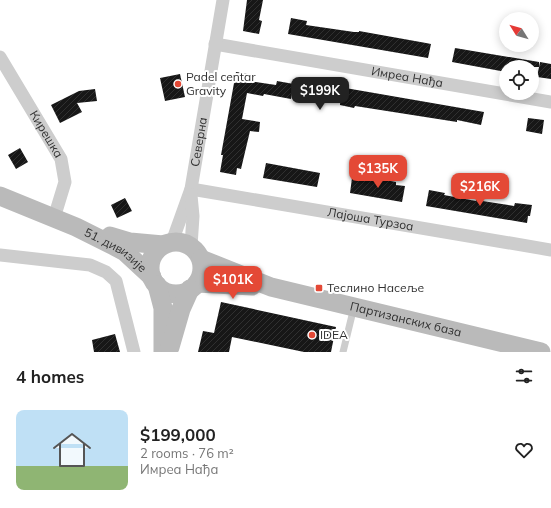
<!DOCTYPE html>
<html lang="en">
<head>
<meta charset="utf-8">
<style>
  body { margin:0; font-family:Mulish,sans-serif; background:#f6f6f6; color:#222; height:100vh; display:flex; flex-direction:column; font-size:15px; white-space:nowrap }
  * { box-sizing:border-box; margin:0 }
  p { font-size:13px; color:#767676 }
  .icon { flex:none; width:22px; height:22px; fill:none; stroke:currentColor; stroke-width:2; stroke-linecap:round; stroke-linejoin:round }
  .map { position:relative; height:352px; overflow:hidden }
  .details { display:flex; flex-direction:column; background:#fff; flex:1 }
  .details>* { flex:none }
  .needle { width:26px; rotate:307deg }
  .buttons { position:absolute; left:499px; top:12px; display:grid; gap:8px }
  .buttons a { display:grid; place-items:center; width:40px; height:40px; border-radius:50%; background:#fff; box-shadow:0 2px 10px #0003; font-size:20px }
  .price { position:absolute; translate:-50% -34px; padding:0 9px; border-radius:8px; background:#e44936; color:#fff; font-size:13px; line-height:26px; filter:drop-shadow(0 1px 2px #0008) }
  .price::after { content:''; position:absolute; left:50%; top:24px; width:12px; height:9px; margin-left:-6px; background:inherit; clip-path:polygon(0 0,100% 0,50% 100%) }
  .price.current { background:#222; color:#fff }
  ul { padding:0; list-style:none }
  li { display:flex; align-items:center; gap:12px; height:100px; padding:0 16px }
  li+li { border-top:1px solid #e0e0e0 }
  li span { display:grid; place-items:center; flex:none; width:112px; height:80px; border-radius:8px; color:#555 }
  li>.icon { margin-inline-start:auto }
  span .icon { width:48px; height:48px; fill:#fffc; stroke-width:1 }
  li b { font-size:17px }
  h2 { display:flex; justify-content:space-between; align-items:center; height:48px; padding:0 16px; font-size:17px }
  .map>svg:first-child { display:block }
  .building { fill:url(#building-hatch) }
  .lines { fill:none; stroke-linecap:round; stroke-linejoin:round }
  .lane { stroke:#cdcdcd; stroke-width:7 }
  .street { stroke:#cdcdcd; stroke-width:13 }
  .secondary { stroke:#bababa; stroke-width:19 }
  .poi-dot { fill:#e44936; stroke:#fff; stroke-width:1.5 }
  .labels { text-anchor:middle; stroke-width:4; stroke-linejoin:round; paint-order:stroke }
  .poi-label { font-size:12px; fill:#303030; stroke:#fff; text-anchor:start }
  .street-label { font-size:12px; fill:#303030; stroke:#fff }
</style>
</head>
<body>
<div class="map">
<svg width="551" height="352" viewBox="0 0 551 352">
  <defs>
    <pattern id="building-hatch" width="6" height="6" patternUnits="userSpaceOnUse"><rect width="6" height="6" fill="#171717"/><path d="M-1 1l2-2M0 6l6-6M5 7l2-2" fill="none" stroke="#303030"/></pattern>
  </defs>
  <rect width="100%" height="100%" fill="#fff"/>
  <path class="building" d="M247,0h16l-4,20 3,1 -3,13 -16,-3z
    M291,18l16,3 -1,4 48,7h5v-1l67,12 5,1 -3,14 -140,-24z
    M455,48l84,14v5h-33v5l-54,-10z
    M540,62l11,2v15l-14,-2z
    M236,72l14,2 -1,7 27,4 1,-4 28,5v-5l179,31 -3,13 -24,-5v2l-102,-16 -1,2 -14,-3v-3l-49,-8v5l-27,-5 -1,2 -16,-3 -5,26 18,3 -1,10 -9,-1 -9,38 -4,-1 -1,7 -16,-3 3,-17h-2z
    M180,74l5,23 -20,4 -5,-23z
    M95,89l2,12 -20,2 5,9 -22,11 -9,-18 28,-14z
    M528,118l16,2 -2,14 -16,-3z
    M20,148l8,14 -12,7 -8,-14z
    M266,163l54,10 -3,14 -54,-9z
    M364,176l32,6v3l9,1 -3,16 -52,-9 2,-15 11,2z
    M429,190l16,3 -1,2 32,6v-1l38,6 1,-3 17,2 -2,11h-2l-1,7 -101,-17z
    M125,198l7,13 -15,7 -6,-13z
    M221,302l115,25 -5,25h-27l-72,-15 -3,15h-31l5,-21 11,2z
    M115,334l5,18h-26l-2,-12z"/>
  <g class="lines">
    <path class="lane" d="M343,352l11,-45"/>
    <g class="street">
      <path id="s1" d="M215,44l336,58"/>
      <path id="s2" d="M0,57l61,102 4,23 -11,36"/>
      <path id="s3" d="M191,189l360,61"/>
      <path id="s4" d="M172,242l19,-53 32,-189"/>
      <path d="M191,246l2,-30 -2,-21"/>
      <path d="M0,255l90,10 16,7 10,9 18,71"/>
    </g>
    <g class="secondary">
      <path id="s5" d="M0,196l76,31 36,18 13,7 27,25"/>
      <path d="M110,236l20,6 33,3"/>
      <circle cx="176" cy="268" r="26"/>
      <path id="s6" d="M201,259l70,28 270,65"/>
      <path d="M197,283l55,3"/>
      <path d="M157,285l6,23v44"/>
      <path d="M170,347l11,-38 9,-20"/>
    </g>
  </g>
  <g class="poi-dot">
    <circle cx="178" cy="84" r="4"/>
    <rect x="315" y="284" width="8" height="8" rx="2"/>
    <circle cx="312" cy="335" r="4"/>
  </g>
  <g class="labels">
    <g class="poi-label">
      <text x="186" y="81">Padel centar<tspan x="186" dy="14">Gravity</tspan></text>
      <text x="327" y="292">Теслино Насеље</text>
      <text x="320" y="339">IDEA</text>
    </g>
    <g class="street-label">
      <text dy="4" stroke="none"><textPath href="#s1" startOffset="195">Имреа Нађа</textPath></text>
      <text dy="4" stroke="none"><textPath href="#s2" startOffset="90">Кирешка</textPath></text>
      <text dy="4" stroke="none"><textPath href="#s4" startOffset="104">Северна</textPath></text>
      <text dy="4" stroke="none"><textPath href="#s3" startOffset="182">Лајоша Турзоа</textPath></text>
      <text dy="4" stroke="none"><textPath href="#s5" startOffset="128">51. дивизије</textPath></text>
      <text dy="4" stroke="none"><textPath href="#s6" startOffset="214">Партизанских база</textPath></text>
    </g>
  </g>
</svg>
<div class="buttons">
<a><svg class="needle" viewBox="-14 -14 28 28"><path d="M0-13l5 13h-10z" fill="#e53935"/><path d="M0 13l5-13h-10z" fill="#767676"/></svg></a>
<a><svg class="icon" aria-label="locate" viewBox="0 0 24 24"><circle cx="12" cy="12" r="6"/><path d="M12 2v4M12 18v4M2 12h4M18 12h4"/></svg></a>
</div>
<b class="price current" style="left:320px;top:111px">$199K</b>
<b class="price" style="left:378px;top:189px">$135K</b>
<b class="price" style="left:480px;top:207px">$216K</b>
<b class="price" style="left:233px;top:300px">$101K</b>
</div>
<section class="details">
<h2>4 homes<svg class="icon" aria-label="filters" viewBox="0 0 24 24"><path d="M4 7h16M4 17h16"/><circle cx="9" cy="7" r="2"/><circle cx="15" cy="17" r="2"/></svg></h2>
<ul>
<li><span style="background:linear-gradient(#bfe0f5 70%,#8fb573 0)"><svg class="icon" aria-label="home" viewBox="0 0 24 24"><path d="M3 11l9-7 9 7M6 9v11h12V9"/></svg></span><div><b>$199,000</b><p>2 rooms · 76 m²</p><p>Имреа Нађа</p></div><svg class="icon" aria-label="heart" viewBox="0 0 24 24"><path d="M12 20l-8-8c-3-5 5-10 8-4 3-6 11-1 8 4z"/></svg></li>
</ul>
</section>
</body>
</html>
